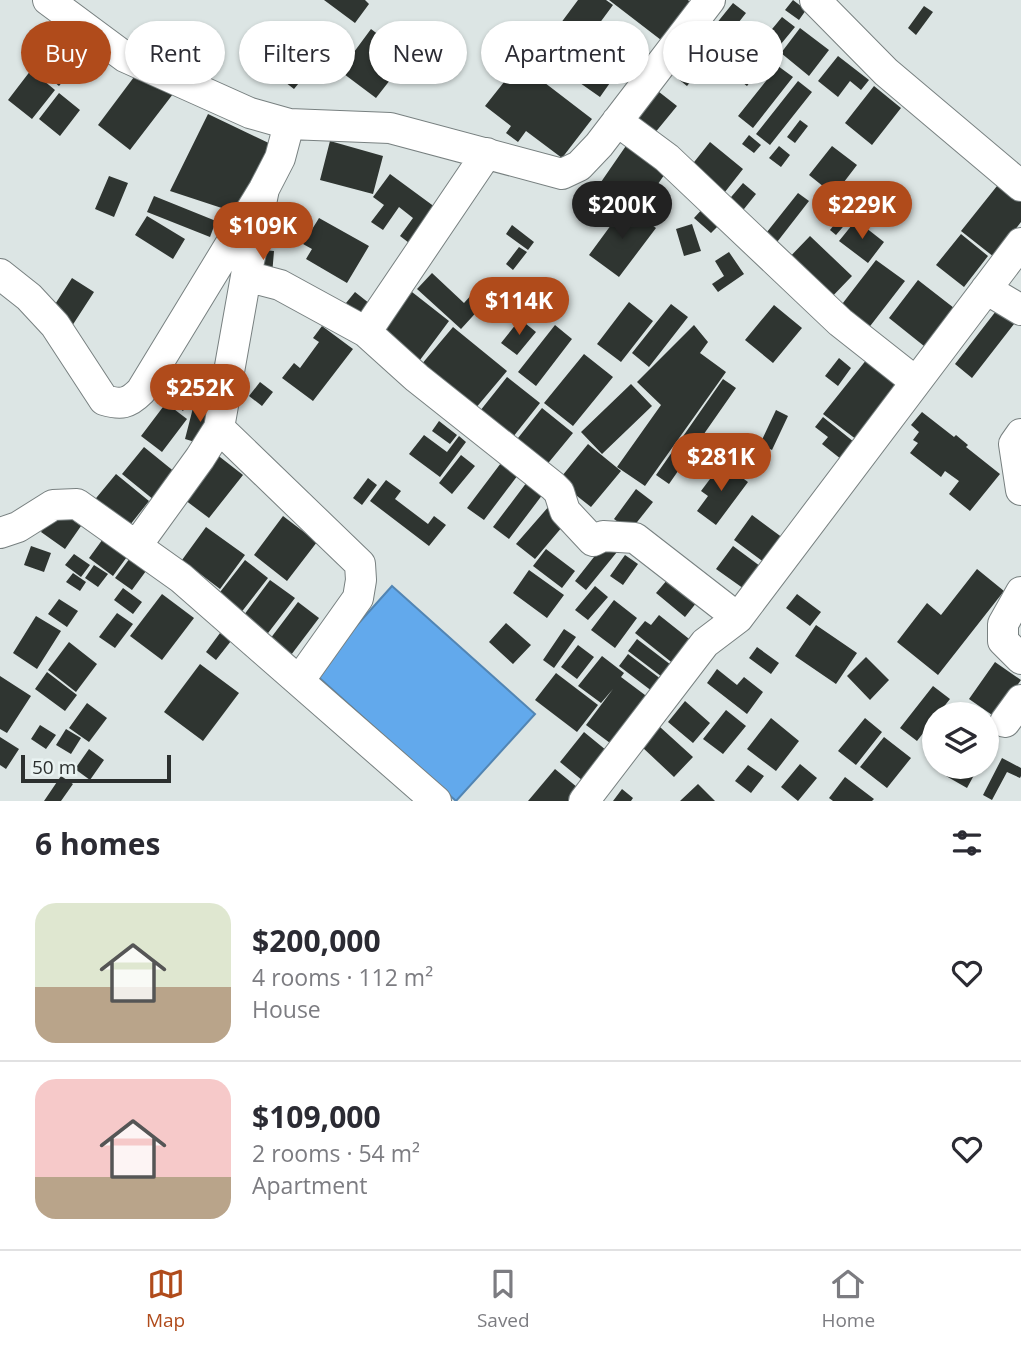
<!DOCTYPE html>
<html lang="en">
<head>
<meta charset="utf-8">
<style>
  body { margin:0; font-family:"Open Sans",sans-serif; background:#f2f2f3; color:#2b2b33; height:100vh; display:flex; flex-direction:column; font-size:26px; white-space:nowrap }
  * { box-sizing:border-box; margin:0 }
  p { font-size:23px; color:#7c7c81 }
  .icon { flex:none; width:38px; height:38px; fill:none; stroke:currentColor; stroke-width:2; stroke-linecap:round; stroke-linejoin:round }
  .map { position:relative; height:801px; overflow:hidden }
  .details { display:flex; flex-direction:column; background:#fff; flex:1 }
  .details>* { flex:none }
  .banner { position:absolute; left:21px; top:21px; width:980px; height:63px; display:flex; gap:14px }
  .tools { position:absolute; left:922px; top:702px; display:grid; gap:14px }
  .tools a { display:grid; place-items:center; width:77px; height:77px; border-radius:50%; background:#fff; box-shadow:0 2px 5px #0004; font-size:35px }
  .scale { position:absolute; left:21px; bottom:18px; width:150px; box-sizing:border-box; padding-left:7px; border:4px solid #2c302f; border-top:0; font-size:19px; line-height:24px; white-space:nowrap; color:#2c302f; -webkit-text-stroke:5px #e9f3f2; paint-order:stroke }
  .price { position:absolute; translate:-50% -60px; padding:0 16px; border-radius:24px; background:#b04b1b; color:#fff; font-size:23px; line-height:46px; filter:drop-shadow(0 2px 4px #0008) }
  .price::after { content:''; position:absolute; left:50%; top:42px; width:21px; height:16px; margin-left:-10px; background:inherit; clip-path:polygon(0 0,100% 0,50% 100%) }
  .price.active { background:#222; color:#fff }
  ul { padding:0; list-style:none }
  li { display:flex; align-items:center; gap:21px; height:175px; padding:0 35px }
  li+li { border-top:2px solid #e1e1e2 }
  li span { display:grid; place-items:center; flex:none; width:196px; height:140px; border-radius:21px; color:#555 }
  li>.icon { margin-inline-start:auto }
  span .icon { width:84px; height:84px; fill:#fffc; stroke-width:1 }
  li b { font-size:30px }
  h2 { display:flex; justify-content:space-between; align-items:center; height:84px; padding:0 35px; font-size:30px }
  .pill { padding:0 24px; border-radius:32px; background:#fff; box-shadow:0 2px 5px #0004; font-size:24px; line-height:63px }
  .pill.active { background:#b04b1b; color:#fff }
  .dock { display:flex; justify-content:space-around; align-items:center; height:98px; border-top:2px solid #e1e1e2; background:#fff; font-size:19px; color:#7c7c81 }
  .dock a { display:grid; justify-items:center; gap:4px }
  .dock .active { color:#b04b1b }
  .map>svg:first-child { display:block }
  .water { fill:#62a9ec; stroke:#5285b3; stroke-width:2 }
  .building { fill:#2f3531 }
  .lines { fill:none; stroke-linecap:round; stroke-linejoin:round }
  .minor-casing { stroke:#788080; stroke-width:32 }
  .minor { stroke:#fff; stroke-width:30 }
</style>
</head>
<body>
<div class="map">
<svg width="1021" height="801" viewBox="0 0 1021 801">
  <rect width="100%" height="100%" fill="#dce5e4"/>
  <path class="water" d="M392,586l143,128 -79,87 -142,-128z"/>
  <path class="building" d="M324,0h41l4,4 -14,19z
    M578,0h28l7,5 -45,61 -25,-19z
    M609,0h79l2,2 -29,38z
    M793,0l13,10 -7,10 -14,-10z
    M733,3l13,10 -33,42 -14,-10z
    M924,6l9,6 -17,23 -8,-7z
    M782,17l13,10 -14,17 -13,-10z
    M800,28l29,22 -20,26 -28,-23z
    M371,29l37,28 -32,41 -36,-27z
    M66,32l22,19 -29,35 -22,-18z
    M750,33l11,8 -26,33 -11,-8z
    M770,39l8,7 -31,40 -9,-7z
    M694,47l15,12 -22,27 -15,-12z
    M838,56l31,24 -8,10 -11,-9 -12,16 -20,-16z
    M519,63l73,56 -30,39 -36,-27 -8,11 -12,-9 5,-7 -26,-20z
    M593,66l19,14 -12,17 -20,-14z
    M778,66l15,11 -40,51 -15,-12z
    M289,68l14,10 -9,11 -13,-10z
    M140,69l33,25 -43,56 -32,-25z
    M31,70l24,20 -23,29 -24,-19z
    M798,81l14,11 -42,53 -14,-11z
    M874,86l27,22 -29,37 -27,-22z
    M654,88l23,18 -23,28 -22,-17z
    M59,93l21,17 -20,26 -21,-17z
    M208,114l67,32 -32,69 -73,-24z
    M800,120l8,6 -13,17 -8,-6z
    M749,135l12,10 -7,8 -12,-9z
    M630,140l39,28 -29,42 -39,-28z
    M330,141l53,15 -10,38 -53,-14z
    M710,142l33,27 -22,28 -34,-26z
    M779,146l11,9 -9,12 -12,-9z
    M832,146l25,19 -23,30 -25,-20z
    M390,174l49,36 -26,36 -13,-10 13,-18 -14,-11 -16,23 -12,-8 13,-17 -11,-8z
    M109,176l19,7 -14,34 -19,-8z
    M1001,181l20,16v25l-27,35 -33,-26z
    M743,183l13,11 -16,20 -14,-11z
    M798,193l11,8 -35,45 -11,-9z
    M154,196l62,25 -6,16 -63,-25z
    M625,206l31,22 -37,49 -30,-22z
    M705,206l18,15 -12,12 -17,-15z
    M147,216l38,23 -12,20 -38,-24z
    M841,216l7,5 -12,14 -6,-5z
    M319,218l50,28 -22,37 -41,-24 6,-10 -9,-5z
    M856,220l28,22 -16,21 -29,-22z
    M692,224l9,27 -17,5 -8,-27z
    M512,225l22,17 -6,8 -22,-16z
    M961,234l27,22 -24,31 -28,-22z
    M810,236l42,40 -26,27 -42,-40z
    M519,247l8,5 -14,18 -7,-6z
    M254,249l20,2 -2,24 -20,-2z
    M729,252l15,22 -26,18 -6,-8 12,-8 -9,-15z
    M876,260l29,21 -41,53 -28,-22z
    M432,273l32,30 18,-20 11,11 -32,35 -44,-40z
    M72,278l22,14 -22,34 -22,-14z
    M918,280l36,28 -30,38 -35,-28z
    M355,292l24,19 -9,11 -24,-19z
    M412,292l37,29 -32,43 -38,-29z
    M629,302l24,19 -32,41 -24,-18z
    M671,304l17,13 -39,50 -17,-14z
    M774,305l28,23 -29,35 -28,-23z
    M996,311l18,13 -42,54 -17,-14z
    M520,319l16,13 -19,23 -16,-12z
    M555,325l17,14 -36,47 -18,-14z
    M694,325l14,17 -8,11 26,19 -81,114 -28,-19 44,-62 -24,-23z
    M322,326l31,23 -40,52 -31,-23 12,-15 6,5 19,-26 -6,-4z
    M453,327l54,44 -32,38 -54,-44z
    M584,354l29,23 -40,49 -29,-23z
    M871,354l37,29 -47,60 -38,-29z
    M839,358l12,10 -13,18 -13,-10z
    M204,367l19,7 -3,10 -20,-6z
    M507,377l33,26 -31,39 -33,-26z
    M723,379l13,9 -67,96 -13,-9z
    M260,382l13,10 -11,14 -13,-10z
    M631,384l21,22 -50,48 -21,-22z
    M177,388l14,11 -8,12 -15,-11z
    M166,403l21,16 -25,33 -21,-16z
    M194,404l21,6 -10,35 -20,-6z
    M542,408l31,25 -28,34 -31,-24z
    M776,410l12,6 -16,34 -12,-6z
    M922,412l32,25 2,-2 12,10 -2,2 34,27 -30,37 -21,-17 10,-13 -14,-10 -4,6 -31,-24 8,-10 -5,-3 6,-8 -8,-7z
    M823,417l36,29 -13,17 -24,-19 6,-7 -13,-10z
    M439,421l18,14 -7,9 -18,-13z
    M424,435l23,17 12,-16 7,6 -26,35 -31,-23z
    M588,444l33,27 -30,36 -33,-26z
    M144,447l32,26 -22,27 -32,-26z
    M211,450l32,25 -34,43 -32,-24z
    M461,455l14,11 -23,28 -13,-11z
    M701,455l15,11 -9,13 -16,-12z
    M504,459l17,12 -37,49 -17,-12z
    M722,463l26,19 -32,43 -19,-14 11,-15 -7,-5z
    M116,474l33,27 -23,29 -34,-27z
    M368,478l9,7 -15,20 -9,-7z
    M386,480l15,11 -6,8 33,25 6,-8 12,9 -17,21 -59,-45z
    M527,482l16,12 -34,45 -16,-12z
    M636,489l17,13 -23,29 -16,-12z
    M550,505l18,15 -33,39 -19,-15z
    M57,509l24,17 -16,23 -24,-17z
    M752,515l35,26 -18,25 -35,-26z
    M283,516l34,26 -30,39 -33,-26z
    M206,527l39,28 -25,34 -38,-29z
    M108,532l24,18 -19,26 -24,-18z
    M605,543l12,9 -31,38 -11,-9z
    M31,546l20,7 -7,19 -20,-7z
    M733,546l31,23 -17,22 -31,-22z
    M546,549l29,22 -13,17 -29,-22z
    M74,554l16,11 -9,12 -16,-12z
    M625,555l13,9 -15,21 -13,-9z
    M130,558l16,13 -14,19 -17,-12z
    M245,560l23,18 -28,36 -23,-18z
    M94,565l14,9 -10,13 -13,-9z
    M977,569l27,22 -66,84 -41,-33 30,-39 14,12z
    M529,570l35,25 -17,23 -34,-25z
    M73,573l13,9 -6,9 -14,-9z
    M673,573l28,24 -16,20 -29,-24z
    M270,580l25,18 -30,39 -24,-18z
    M595,586l13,11 -20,23 -13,-10z
    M123,588l19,14 -9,12 -19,-14z
    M162,594l32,24 -32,42 -32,-24z
    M797,594l24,18 -11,14 -24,-18z
    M59,599l19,12 -11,16 -19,-13z
    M614,600l23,18 -22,30 -24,-18z
    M298,602l21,16 -31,41 -21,-16z
    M117,613l16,11 -18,24 -16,-11z
    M659,615l39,31 -18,23 -45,-36 10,-12 6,4z
    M36,616l25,15 -24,38 -24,-16z
    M506,623l25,22 -18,19 -24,-22z
    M816,625l41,28 -21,31 -41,-28z
    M564,629l12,8 -22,31 -11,-8z
    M220,633l11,8 -15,19 -10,-8z
    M637,639l42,32 -9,12 -42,-32z
    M69,642l28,22 -21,28 -28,-22z
    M578,645l16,12 -17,22 -16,-12z
    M757,647l22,16 -8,11 -22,-16z
    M628,654l42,32 -9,12 -42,-32z
    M602,656l22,17 -3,4 32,24 -35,48 -32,-24 27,-36 -12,14 -23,-17z
    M866,657l23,23 -19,20 -23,-24z
    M995,662l26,18 -26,37 -26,-18z
    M200,664l39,29 -36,48 -39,-29z
    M717,669l20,16 7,-8 19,15 -16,22 -40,-31z
    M47,672l30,23 -12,16 -30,-22z
    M556,673l42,32 -21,27 -42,-32z
    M0,676l31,20 -24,37 -7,-4z
    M933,686l17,13 -12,15h-4v5l-17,22 -17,-13z
    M685,701l25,22 -17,20 -25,-21z
    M87,703l20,15 -18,24 -20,-14z
    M726,710l20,16 -23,28 -20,-15z
    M771,718l28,23 -23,30 -29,-22z
    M865,718l17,14 -26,33 -18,-14z
    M40,725l16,10 -10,14 -15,-10z
    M660,727l33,30 -19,20 -32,-30z
    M66,729l15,9 -10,16 -15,-9z
    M584,732l28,23 -24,30 -28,-23z
    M0,737l19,12 -13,20 -6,-4z
    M884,737l27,21 -24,30 -27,-21z
    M89,749l15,11 -14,20 -15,-11z
    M1002,758l19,10v8l-1,2 -13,-6 -15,28 -9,-5z
    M800,764l17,14 -19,23 -17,-14z
    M748,765l16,11 -13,17 -16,-12z
    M942,766h37l-12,22 -28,-16z
    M555,769l28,23 -8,9h-47z
    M61,776l12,8 -12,17h-17z
    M845,777l29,22 -2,2h-39l-4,-3z
    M698,784l17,17h-35z
    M622,789l11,9 -2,3h-18z"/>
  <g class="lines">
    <defs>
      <path id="minor" d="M48,0l77,57 125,56 39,11 101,4 172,46 17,-8 20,-21 111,-145
        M815,0l71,72 135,114
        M617,121l50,37 173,164 76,60
        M264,189l-18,87 34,9 86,47 51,46 136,108 6,6 6,19 28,30 10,-5 32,2 103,80
        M0,274l29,23 26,28 49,75c17,5 24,4 37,-9l123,-202 16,-31 9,-34
        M986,289l35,21
        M366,332l121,-179
        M219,428l141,136 1,16 -3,18 -59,83
        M1021,434l-7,10 7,46
        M0,533l18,-6 35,-22 24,-1 104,74 255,223
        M137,545l63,-87 19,-30 27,-152
        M1021,592l-18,32v17l18,18
        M1005,722l16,-22
        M584,801l121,-158 33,-25 283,-375"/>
    </defs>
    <use href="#minor" class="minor-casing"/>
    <use href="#minor" class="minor"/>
  </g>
</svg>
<div class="tools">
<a><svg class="icon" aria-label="layers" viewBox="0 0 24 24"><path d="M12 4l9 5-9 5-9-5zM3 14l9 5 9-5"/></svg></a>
</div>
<div class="scale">50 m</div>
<b class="price active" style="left:622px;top:241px">$200K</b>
<b class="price" style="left:862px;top:241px">$229K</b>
<b class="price" style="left:263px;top:262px">$109K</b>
<b class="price" style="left:519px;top:337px">$114K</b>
<b class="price" style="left:200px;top:424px">$252K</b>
<b class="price" style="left:721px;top:493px">$281K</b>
<div class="banner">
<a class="pill active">Buy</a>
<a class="pill">Rent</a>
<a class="pill">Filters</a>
<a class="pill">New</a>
<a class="pill">Apartment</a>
<a class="pill">House</a>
</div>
</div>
<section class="details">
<h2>6 homes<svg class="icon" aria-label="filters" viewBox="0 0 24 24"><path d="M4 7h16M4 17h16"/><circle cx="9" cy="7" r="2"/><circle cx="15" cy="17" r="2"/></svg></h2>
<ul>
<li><span style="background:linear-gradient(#dfe7d0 60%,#b9a48a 0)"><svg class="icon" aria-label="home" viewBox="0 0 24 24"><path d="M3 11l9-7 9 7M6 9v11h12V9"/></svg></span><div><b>$200,000</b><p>4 rooms · 112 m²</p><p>House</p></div><svg class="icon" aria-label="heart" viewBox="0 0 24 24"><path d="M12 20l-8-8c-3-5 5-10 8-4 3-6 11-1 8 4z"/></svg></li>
<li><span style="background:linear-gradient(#f6c9c9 70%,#b9a48a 0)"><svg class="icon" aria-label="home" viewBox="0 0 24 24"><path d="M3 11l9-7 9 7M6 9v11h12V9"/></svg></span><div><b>$109,000</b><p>2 rooms · 54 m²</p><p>Apartment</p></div><svg class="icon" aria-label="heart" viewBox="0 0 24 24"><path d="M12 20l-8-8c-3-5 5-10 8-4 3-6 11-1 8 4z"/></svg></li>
</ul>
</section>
<nav class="dock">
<a class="active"><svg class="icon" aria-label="map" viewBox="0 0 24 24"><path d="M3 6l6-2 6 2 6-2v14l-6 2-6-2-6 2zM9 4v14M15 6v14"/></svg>Map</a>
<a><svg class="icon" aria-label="saved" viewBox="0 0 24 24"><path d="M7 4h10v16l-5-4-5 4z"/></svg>Saved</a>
<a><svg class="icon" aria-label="home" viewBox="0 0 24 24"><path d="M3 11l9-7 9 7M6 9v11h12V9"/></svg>Home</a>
</nav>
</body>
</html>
